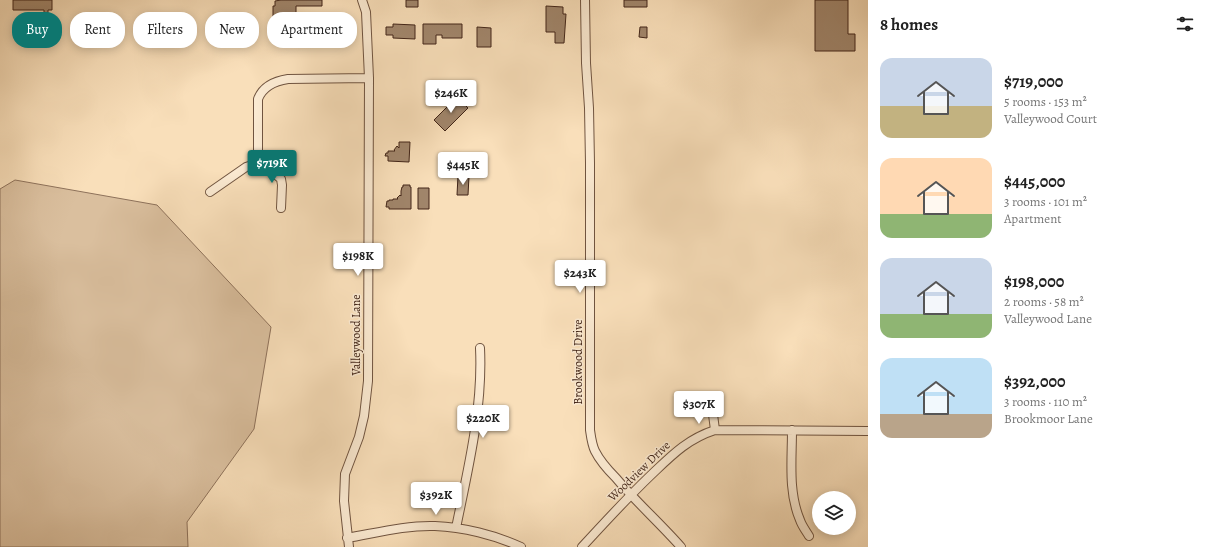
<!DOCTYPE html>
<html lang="en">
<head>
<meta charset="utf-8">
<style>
  body { margin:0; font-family:Alegreya,serif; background:#f6f6f6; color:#222; height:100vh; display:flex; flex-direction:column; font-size:15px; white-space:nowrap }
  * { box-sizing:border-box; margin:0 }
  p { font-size:13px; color:#767676 }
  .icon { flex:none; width:22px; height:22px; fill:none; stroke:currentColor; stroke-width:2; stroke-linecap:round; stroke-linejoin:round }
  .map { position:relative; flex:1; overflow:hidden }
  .sheet { display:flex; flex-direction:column; background:#fff; width:340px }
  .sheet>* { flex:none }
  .guide { position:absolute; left:12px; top:12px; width:380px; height:36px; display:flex; gap:8px }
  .tools { position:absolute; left:812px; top:491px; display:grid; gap:8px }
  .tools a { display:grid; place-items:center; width:44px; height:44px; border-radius:50%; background:#fff; box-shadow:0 2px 10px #0003; font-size:20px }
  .price { position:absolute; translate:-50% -34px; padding:0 9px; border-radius:4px; background:#fff; color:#222; font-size:13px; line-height:26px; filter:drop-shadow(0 1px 2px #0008) }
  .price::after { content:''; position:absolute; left:50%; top:24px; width:12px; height:9px; margin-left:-6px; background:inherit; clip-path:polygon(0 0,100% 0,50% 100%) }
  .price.on { background:#0f766e; color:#fff }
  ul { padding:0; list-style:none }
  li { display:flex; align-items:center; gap:12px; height:100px; padding:0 12px }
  li span { display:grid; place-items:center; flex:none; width:112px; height:80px; border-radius:12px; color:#555 }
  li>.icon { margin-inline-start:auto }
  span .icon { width:48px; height:48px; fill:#fffc; stroke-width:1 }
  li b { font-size:17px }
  h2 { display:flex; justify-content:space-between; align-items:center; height:48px; padding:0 12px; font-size:17px }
  .chip { padding:0 14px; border-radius:16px; background:#fff; box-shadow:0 2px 10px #0003; font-size:14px; line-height:36px }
  .chip.on { background:#0f766e; color:#fff }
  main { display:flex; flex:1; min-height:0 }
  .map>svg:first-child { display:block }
  .green { fill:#dabf9e; stroke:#8e725b }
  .building { fill:#a1866c; stroke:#422518 }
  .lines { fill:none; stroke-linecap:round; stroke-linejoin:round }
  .minor-casing { stroke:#705440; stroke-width:10 }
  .minor { stroke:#fbead2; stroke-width:8 }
  .labels { text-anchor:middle; stroke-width:3; stroke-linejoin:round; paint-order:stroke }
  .street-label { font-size:12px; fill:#422518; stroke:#fbead2 }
</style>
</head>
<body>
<main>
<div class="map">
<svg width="868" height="547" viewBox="0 0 868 547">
  <rect width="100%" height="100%" fill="#f9dfba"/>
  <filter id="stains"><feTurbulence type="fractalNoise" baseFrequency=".005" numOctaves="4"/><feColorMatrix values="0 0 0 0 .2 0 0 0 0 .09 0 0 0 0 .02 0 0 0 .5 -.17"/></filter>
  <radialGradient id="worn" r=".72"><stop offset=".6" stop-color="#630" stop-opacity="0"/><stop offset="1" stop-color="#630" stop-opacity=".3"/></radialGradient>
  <path class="green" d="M15,180l142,25 114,122 -17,102 -67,93 1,25h-188v-358z"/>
  <path class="building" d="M13,0h39v10h-4v3h-4v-3h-31z
    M281,0h41v6h-26v27h-23v-27h2v-5z
    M406,0h12v7h-12z
    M624,0h23v7h-23z
    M815,0h33v34h7v17h-40z
    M546,6l17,1v7h3l-2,29h-9v-11h-9z
    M393,24l22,1v14l-22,-1v-3h-7v-8h7z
    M423,24h39v14h-20v-3h-6v9h-13z
    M477,27l14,1v19h-14z
    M640,27h7v11l-8,-1z
    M457,97l11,11 -23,23 -11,-11z
    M399,142h11l-1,20 -21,-1v-5h-3l1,-3h2v-2h7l-1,-1 3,-4 2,2z
    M458,176h11l-1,19h-11z
    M403,185h7v2h1v22h-22v-2h-3l1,-6h2v-1h4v-1h5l-1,-1 3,-3 1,1v-5l1,-4h1z
    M418,188h11v21h-11z"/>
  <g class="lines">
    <defs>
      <path id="minor" d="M585,0l1,63 3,45 1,55v267c1,7 2,15 5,21 5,10 13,19 21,27 20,24 44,45 65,69
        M258,163v-64c5,-13 17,-18 30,-20l81,-1
        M258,163l12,7 11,9 1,6 -1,23
        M210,192l36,-25 12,-4
        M711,399l4,31
        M792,430c0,30 -4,62 8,90 2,6 6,11 9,16
        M456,528c12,-59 27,-120 24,-180
        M347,538c29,-5 59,-13 88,-12 28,1 60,9 86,21
        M349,547l-5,-46 1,-27 14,-37 5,-21 4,-35 1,-303 -3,-66 -4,-12
        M582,547c22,-24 44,-48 68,-71 21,-20 37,-37 65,-46l153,1"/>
    </defs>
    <use href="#minor" class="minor-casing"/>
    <use href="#minor" class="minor"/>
  </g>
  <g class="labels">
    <g class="street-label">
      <text transform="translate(356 335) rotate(-90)" y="4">Valleywood Lane</text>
      <text transform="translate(578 362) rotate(-90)" y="4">Brookwood Drive</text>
      <text transform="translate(639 471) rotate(-44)" y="4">Woodview Drive</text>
    </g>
  </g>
  <rect width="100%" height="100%" filter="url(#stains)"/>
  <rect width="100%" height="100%" fill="url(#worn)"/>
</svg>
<div class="tools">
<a><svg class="icon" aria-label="layers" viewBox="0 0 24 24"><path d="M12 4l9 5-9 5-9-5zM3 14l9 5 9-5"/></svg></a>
</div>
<b class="price" style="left:451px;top:114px">$246K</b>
<b class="price on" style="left:272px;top:184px">$719K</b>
<b class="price" style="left:463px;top:186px">$445K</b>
<b class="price" style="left:358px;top:277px">$198K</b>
<b class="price" style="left:580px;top:294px">$243K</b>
<b class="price" style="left:699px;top:425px">$307K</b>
<b class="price" style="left:483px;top:439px">$220K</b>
<b class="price" style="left:436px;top:516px">$392K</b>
<div class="guide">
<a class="chip on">Buy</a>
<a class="chip">Rent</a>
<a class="chip">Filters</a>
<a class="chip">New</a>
<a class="chip">Apartment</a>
</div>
</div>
<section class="sheet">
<h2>8 homes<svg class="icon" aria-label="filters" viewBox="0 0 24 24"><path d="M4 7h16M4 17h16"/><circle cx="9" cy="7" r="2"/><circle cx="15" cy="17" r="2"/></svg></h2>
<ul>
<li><span style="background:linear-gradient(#c9d6e8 60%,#c2b280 0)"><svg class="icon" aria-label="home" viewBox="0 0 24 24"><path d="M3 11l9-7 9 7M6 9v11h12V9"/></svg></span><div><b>$719,000</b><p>5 rooms · 153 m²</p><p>Valleywood Court</p></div></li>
<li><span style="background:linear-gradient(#ffd9b3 70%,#8fb573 0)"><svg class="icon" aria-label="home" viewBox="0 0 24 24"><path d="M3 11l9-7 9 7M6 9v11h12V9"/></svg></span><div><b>$445,000</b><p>3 rooms · 101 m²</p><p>Apartment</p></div></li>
<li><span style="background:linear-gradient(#c9d6e8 70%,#8fb573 0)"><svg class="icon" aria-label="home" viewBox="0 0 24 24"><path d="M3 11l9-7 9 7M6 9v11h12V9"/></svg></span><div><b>$198,000</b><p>2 rooms · 58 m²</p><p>Valleywood Lane</p></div></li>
<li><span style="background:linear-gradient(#bfe0f5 70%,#b9a48a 0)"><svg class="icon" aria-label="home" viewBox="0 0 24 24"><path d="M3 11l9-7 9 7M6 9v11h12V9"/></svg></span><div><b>$392,000</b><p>3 rooms · 110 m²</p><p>Brookmoor Lane</p></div></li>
</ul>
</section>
</main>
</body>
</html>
